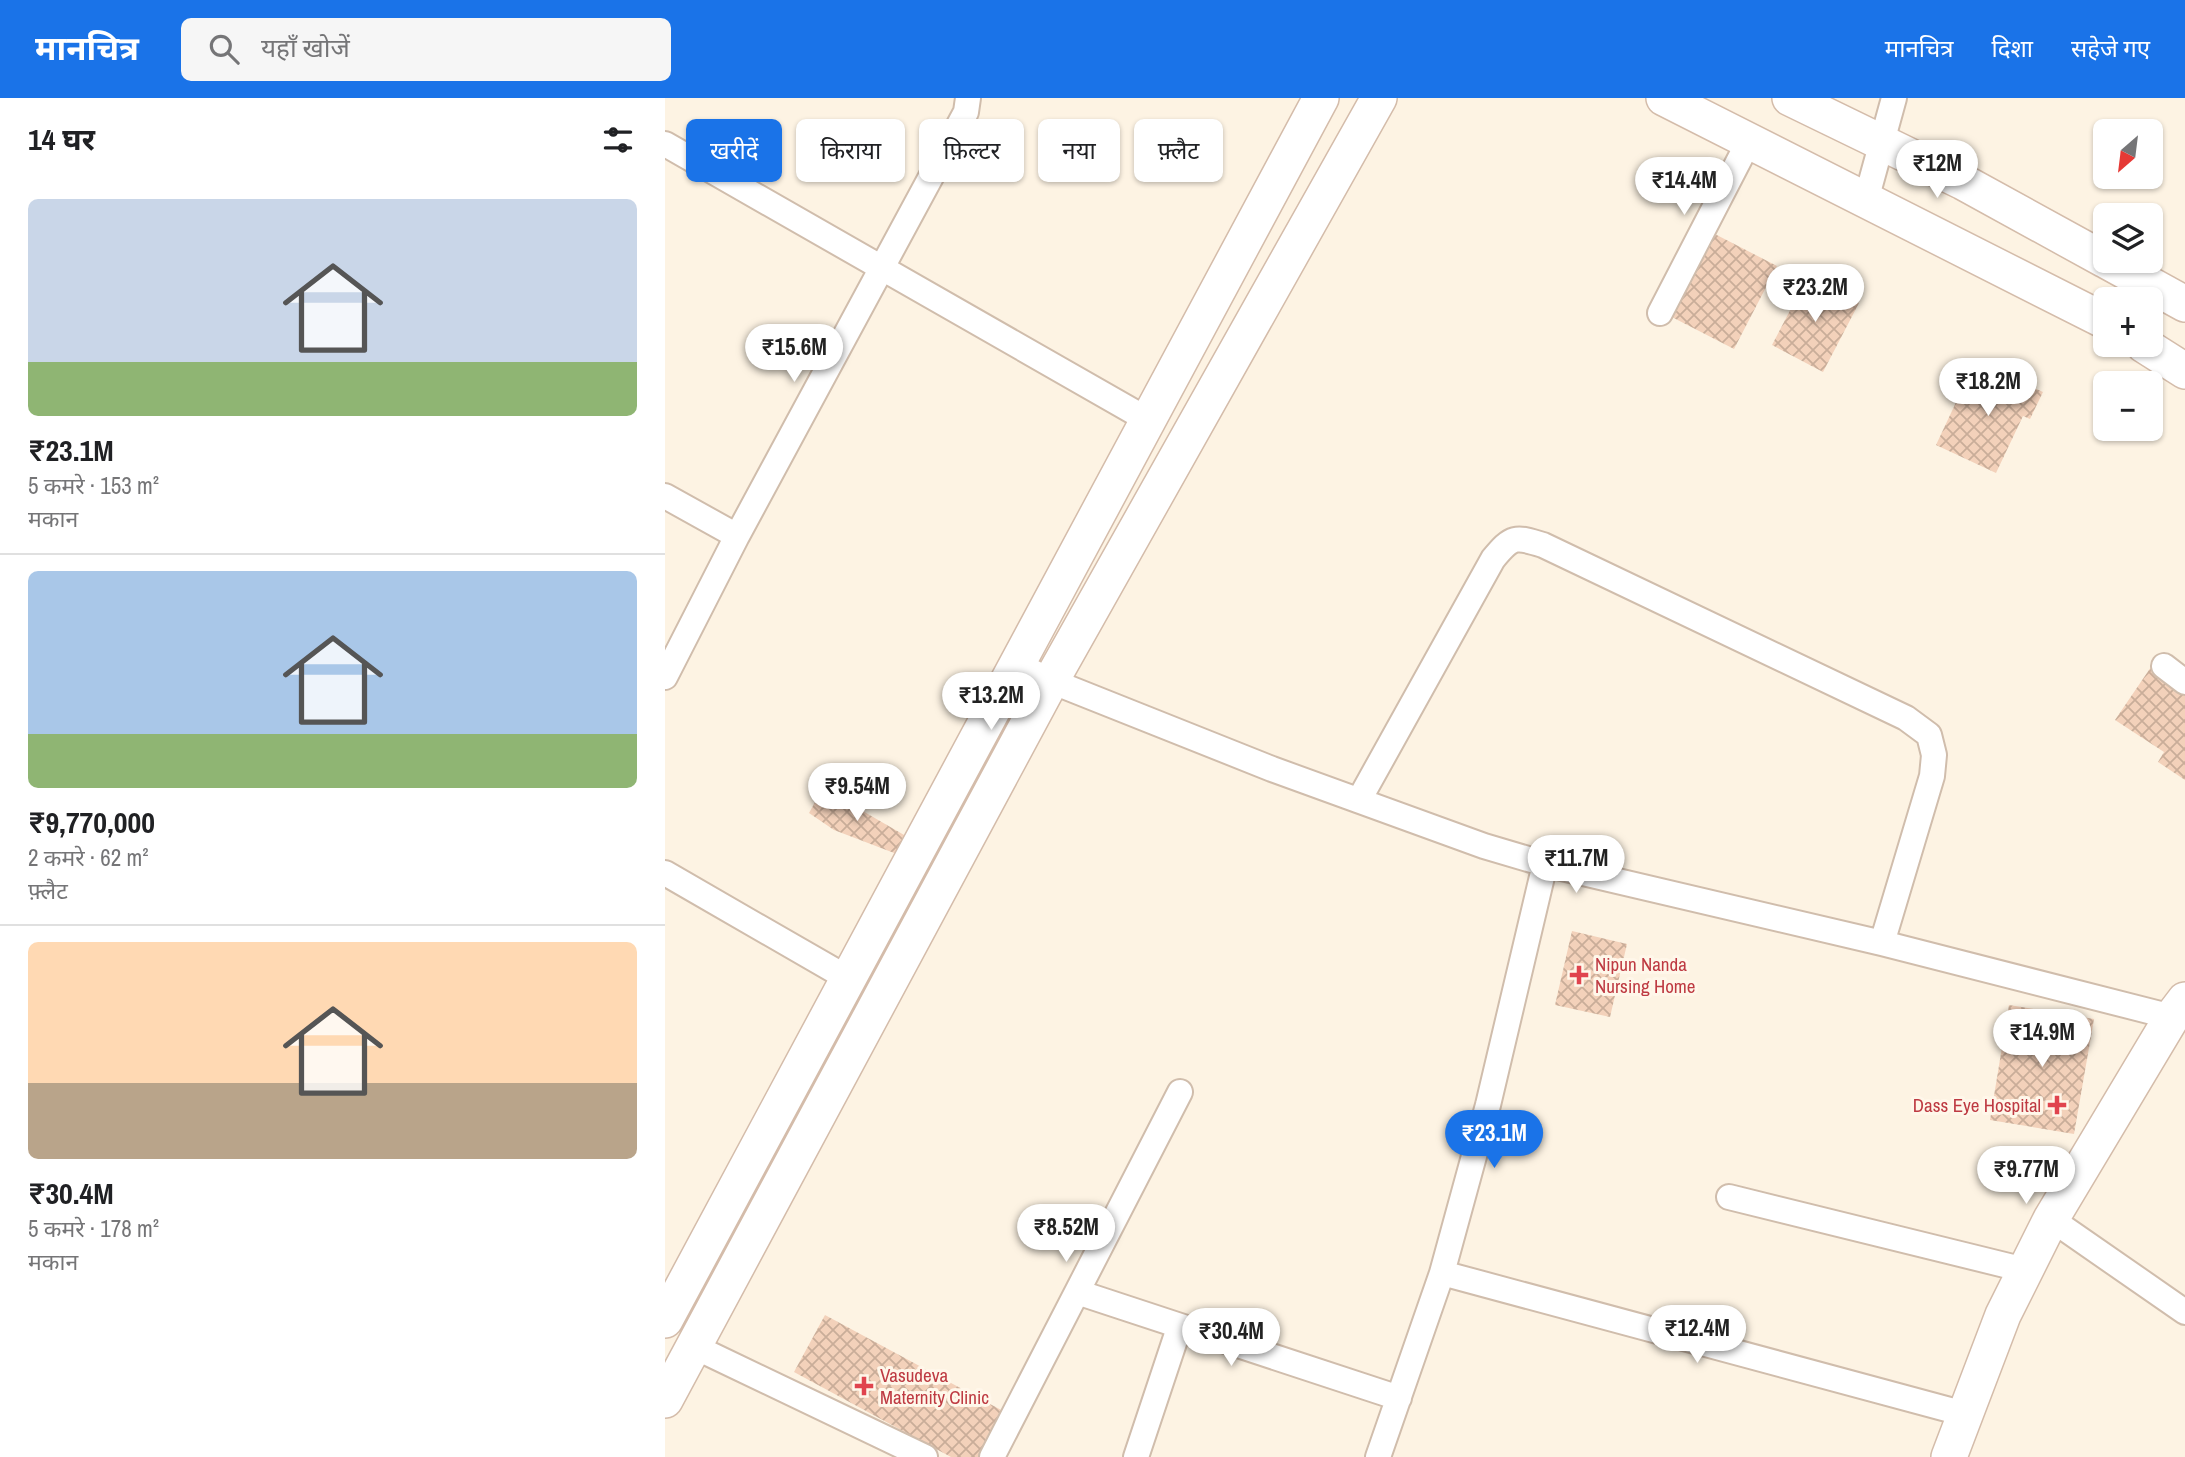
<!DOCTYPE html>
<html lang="hi">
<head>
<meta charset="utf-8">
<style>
  body { margin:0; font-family:"Archivo Narrow","Noto Sans Devanagari",sans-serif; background:#f6f6f6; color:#202124; height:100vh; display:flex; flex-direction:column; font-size:26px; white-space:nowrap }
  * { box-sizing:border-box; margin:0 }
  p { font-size:23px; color:#757577 }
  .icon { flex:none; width:38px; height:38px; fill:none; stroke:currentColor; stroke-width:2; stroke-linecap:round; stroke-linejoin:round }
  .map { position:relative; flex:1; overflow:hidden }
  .sheet { display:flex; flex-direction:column; background:#fff; width:665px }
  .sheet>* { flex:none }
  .hud { position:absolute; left:21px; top:21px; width:665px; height:63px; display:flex; gap:14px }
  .needle { width:46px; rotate:208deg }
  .controls { position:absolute; left:1428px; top:21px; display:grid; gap:14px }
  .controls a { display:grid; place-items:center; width:70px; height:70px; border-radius:10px; background:#fff; box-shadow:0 2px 5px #0004; font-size:35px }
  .price { position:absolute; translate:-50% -60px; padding:0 16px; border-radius:24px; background:#fff; color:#222; font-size:23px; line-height:46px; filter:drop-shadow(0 2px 4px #0008) }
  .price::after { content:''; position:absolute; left:50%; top:42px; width:21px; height:16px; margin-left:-10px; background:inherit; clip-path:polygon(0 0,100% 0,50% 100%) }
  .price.on { background:#1a73e8; color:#fff }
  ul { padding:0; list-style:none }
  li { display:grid; align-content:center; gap:14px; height:371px; padding:0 28px }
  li+li { border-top:2px solid #e0e0e0 }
  li span { display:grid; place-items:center; height:217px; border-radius:10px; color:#555 }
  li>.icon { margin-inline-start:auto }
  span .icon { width:126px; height:126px; fill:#fffc; stroke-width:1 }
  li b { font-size:30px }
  h2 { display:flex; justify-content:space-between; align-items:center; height:84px; padding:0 28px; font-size:30px }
  .tag { padding:0 24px; border-radius:10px; background:#fff; box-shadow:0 2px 5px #0004; font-size:24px; line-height:63px }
  .tag.on { background:#1a73e8; color:#fff }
  header { display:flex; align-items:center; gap:42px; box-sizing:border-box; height:98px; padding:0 35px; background:#1a73e8; color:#fff }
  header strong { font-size:33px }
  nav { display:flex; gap:38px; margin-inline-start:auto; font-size:24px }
  .search { width:490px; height:63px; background:#f6f6f6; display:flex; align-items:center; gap:18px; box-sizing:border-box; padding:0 24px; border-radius:10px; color:#757577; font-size:26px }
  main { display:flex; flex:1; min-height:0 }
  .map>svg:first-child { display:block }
  .building { fill:url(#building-cross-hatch) }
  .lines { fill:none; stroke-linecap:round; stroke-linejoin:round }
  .street-casing { stroke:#d0bdac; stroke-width:28 }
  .secondary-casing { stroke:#d4bcaa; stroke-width:38 }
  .street { stroke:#fff; stroke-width:24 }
  .secondary { stroke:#fff; stroke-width:35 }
  .health-dot { fill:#e0444e; stroke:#fff7ea; stroke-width:2.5 }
  .labels { text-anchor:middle; stroke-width:6; stroke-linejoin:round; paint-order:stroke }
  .health-label { font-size:19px; fill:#be3a42; stroke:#fff7ea; text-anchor:start }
</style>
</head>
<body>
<header>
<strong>मानचित्र</strong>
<div class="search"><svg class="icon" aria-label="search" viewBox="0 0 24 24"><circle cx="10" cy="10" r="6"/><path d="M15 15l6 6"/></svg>यहाँ खोजें</div>
<nav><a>मानचित्र</a><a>दिशा</a><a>सहेजे गए</a></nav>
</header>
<main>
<section class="sheet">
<h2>14 घर<svg class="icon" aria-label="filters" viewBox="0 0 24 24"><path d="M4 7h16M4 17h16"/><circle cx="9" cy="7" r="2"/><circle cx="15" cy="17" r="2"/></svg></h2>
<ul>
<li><span style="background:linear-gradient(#c9d6e8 75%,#8fb573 0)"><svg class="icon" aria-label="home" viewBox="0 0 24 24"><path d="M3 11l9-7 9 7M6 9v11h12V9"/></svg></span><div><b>₹23.1M</b><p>5 कमरे · 153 m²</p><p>मकान</p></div></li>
<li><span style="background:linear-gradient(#a9c7e8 75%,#8fb573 0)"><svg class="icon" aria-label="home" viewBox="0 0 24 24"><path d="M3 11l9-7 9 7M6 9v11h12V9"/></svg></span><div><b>₹9,770,000</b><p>2 कमरे · 62 m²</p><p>फ़्लैट</p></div></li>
<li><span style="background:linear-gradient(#ffd9b3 65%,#b9a48a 0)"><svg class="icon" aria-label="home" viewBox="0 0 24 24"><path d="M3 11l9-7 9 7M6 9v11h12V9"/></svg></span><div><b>₹30.4M</b><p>5 कमरे · 178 m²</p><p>मकान</p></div></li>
</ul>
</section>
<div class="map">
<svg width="1520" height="1359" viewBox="0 0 1520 1359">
  <defs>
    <pattern id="building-cross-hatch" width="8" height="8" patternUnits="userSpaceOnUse" patternTransform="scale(1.75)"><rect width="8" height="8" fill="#f3d1ba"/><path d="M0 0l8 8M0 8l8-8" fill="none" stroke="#c9ad99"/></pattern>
  </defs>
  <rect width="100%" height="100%" fill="#fdf3e3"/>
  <path class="building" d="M1044,133l68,35 -43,83 -68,-35z
    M1143,178l51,27 -36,69 -51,-27z
    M1319,267l59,27 -13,27 -7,-3 -27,57 -60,-28 30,-64 9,4z
    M1486,569l34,22v91l-27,-18 6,-10 -49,-32z
    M158,690l88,51 -9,17 -68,-26 -25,-17z
    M907,833l55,13 -17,73 -55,-12z
    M1344,907l85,14 -20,115 -84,-14z
    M160,1217l178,96 -25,46h-27l-157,-85z"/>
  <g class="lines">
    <defs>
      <path id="street" d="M0,46l483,276
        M1201,102l28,-102
        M995,215l89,-172
        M0,398l72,40
        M352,566l34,17 221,88 212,77 61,18 337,79 290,74
        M1499,568l21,16
        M0,579l72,-141 229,-424 2,-14
        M694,702l134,-241c19,-23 22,-23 50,-14l363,173 23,17 5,20 -2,21 -50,167
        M0,775l184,106
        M1064,1099l296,73
        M1386,1121l134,93
        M777,1175l523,141
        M412,1194l322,106
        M28,1248l232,111
        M327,1359l188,-365
        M471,1359l43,-129
        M713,1359l64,-184 46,-168 57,-241"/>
      <path id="secondary" d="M999,0l441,223
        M1125,0l173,84 142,78
        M1442,163l78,43
        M1479,247l41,26
        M0,1222l656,-1222
        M0,1302l386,-719 328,-583
        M1284,1359l54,-142 48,-96 121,-202 13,-17"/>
    </defs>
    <use href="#street" class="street-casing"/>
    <use href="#secondary" class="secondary-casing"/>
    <use href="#street" class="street"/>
    <use href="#secondary" class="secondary"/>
  </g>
  <g class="health-dot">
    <path d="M910.5 866.5h7v7h7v7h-7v7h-7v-7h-7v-7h7z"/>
    <path d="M1388.5 996.5h7v7h7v7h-7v7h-7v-7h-7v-7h7z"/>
    <path d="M195.5 1277.5h7v7h7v7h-7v7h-7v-7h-7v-7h7z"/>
  </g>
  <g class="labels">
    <g class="health-label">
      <text x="930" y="873">Nipun Nanda<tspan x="930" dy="22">Nursing Home</tspan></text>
      <text x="1376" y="1014" text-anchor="end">Dass Eye Hospital</text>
      <text x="215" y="1284">Vasudeva<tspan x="215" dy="22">Maternity Clinic</tspan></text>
    </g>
  </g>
</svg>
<div class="controls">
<a><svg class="needle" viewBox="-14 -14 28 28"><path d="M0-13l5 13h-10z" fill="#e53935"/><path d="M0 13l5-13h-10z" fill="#757577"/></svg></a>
<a><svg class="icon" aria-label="layers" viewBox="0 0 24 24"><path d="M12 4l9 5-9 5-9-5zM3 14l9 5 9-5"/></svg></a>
<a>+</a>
<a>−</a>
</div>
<b class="price" style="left:1272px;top:102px">₹12M</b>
<b class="price" style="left:1019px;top:119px">₹14.4M</b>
<b class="price" style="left:1150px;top:226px">₹23.2M</b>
<b class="price" style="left:129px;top:286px">₹15.6M</b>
<b class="price" style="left:1323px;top:320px">₹18.2M</b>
<b class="price" style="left:326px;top:634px">₹13.2M</b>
<b class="price" style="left:192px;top:725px">₹9.54M</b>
<b class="price" style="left:911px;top:797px">₹11.7M</b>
<b class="price" style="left:1377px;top:971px">₹14.9M</b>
<b class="price on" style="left:829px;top:1072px">₹23.1M</b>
<b class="price" style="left:1361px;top:1108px">₹9.77M</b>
<b class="price" style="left:401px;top:1166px">₹8.52M</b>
<b class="price" style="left:1032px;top:1267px">₹12.4M</b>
<b class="price" style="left:566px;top:1270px">₹30.4M</b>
<div class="hud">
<a class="tag on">खरीदें</a>
<a class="tag">किराया</a>
<a class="tag">फ़िल्टर</a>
<a class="tag">नया</a>
<a class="tag">फ़्लैट</a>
</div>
</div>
</main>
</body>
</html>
